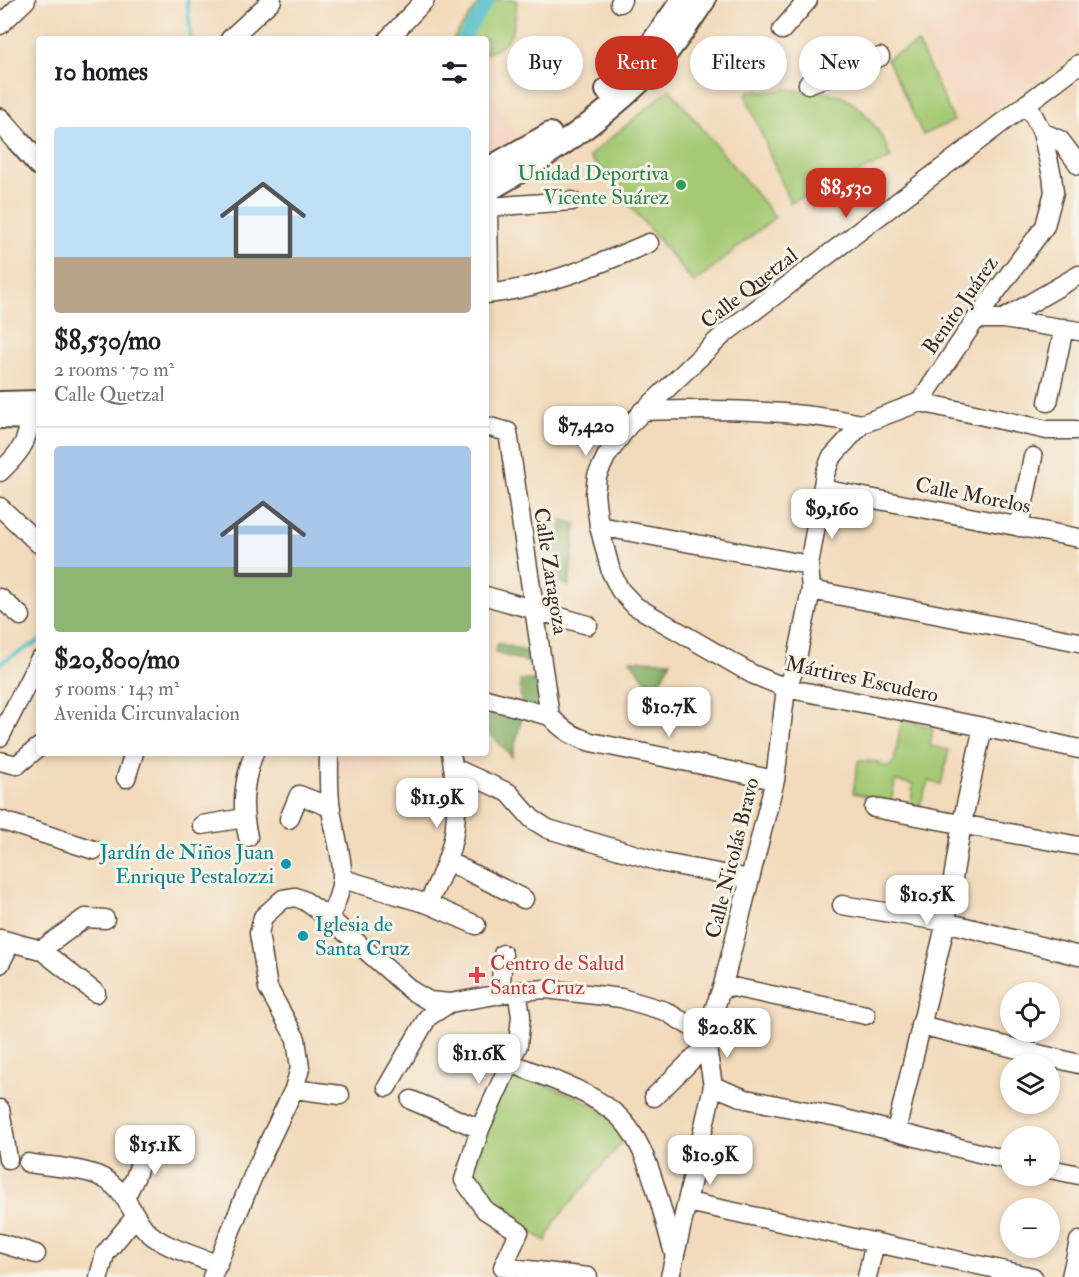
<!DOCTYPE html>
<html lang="en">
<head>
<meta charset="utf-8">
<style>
  body { margin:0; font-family:"IM FELL Double Pica",serif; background:#f6f6f6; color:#202124; height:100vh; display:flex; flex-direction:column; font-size:22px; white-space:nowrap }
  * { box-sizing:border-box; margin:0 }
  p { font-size:20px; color:#757577 }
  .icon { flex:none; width:33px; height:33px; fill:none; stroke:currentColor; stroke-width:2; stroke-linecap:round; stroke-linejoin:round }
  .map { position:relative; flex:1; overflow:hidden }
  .sheet { position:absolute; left:36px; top:36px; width:453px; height:720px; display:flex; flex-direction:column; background:#fff; border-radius:6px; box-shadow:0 3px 9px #0003 }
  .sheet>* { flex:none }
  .banner { position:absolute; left:507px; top:36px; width:482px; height:54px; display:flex; gap:12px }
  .buttons { position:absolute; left:1000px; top:982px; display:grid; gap:12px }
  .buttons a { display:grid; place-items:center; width:60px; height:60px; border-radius:50%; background:#fff; box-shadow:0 3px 9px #0003; font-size:30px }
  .price { position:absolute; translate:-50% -51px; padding:0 14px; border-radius:12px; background:#fff; color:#222; font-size:20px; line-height:39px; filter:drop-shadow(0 2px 3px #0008) }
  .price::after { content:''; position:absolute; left:50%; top:36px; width:18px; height:14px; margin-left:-9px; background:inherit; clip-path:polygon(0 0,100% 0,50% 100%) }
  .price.on { background:#c8321e; color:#fff }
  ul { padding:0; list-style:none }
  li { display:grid; align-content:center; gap:12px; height:318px; padding:0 18px }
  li+li { border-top:2px solid #e0e0e0 }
  li span { display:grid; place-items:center; height:186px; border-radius:6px; color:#555 }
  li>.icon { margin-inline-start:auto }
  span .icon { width:108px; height:108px; fill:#fffc; stroke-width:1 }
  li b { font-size:26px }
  h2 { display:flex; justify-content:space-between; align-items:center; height:72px; padding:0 18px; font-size:26px }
  .chip { padding:0 21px; border-radius:27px; background:#fff; box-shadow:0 3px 9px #0003; font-size:21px; line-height:54px }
  .chip.on { background:#c8321e; color:#fff }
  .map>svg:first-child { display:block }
  .built { fill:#f4d3c0 }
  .green { fill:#a5ca74; stroke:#707a49; stroke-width:1.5 }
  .forest { fill:#84ae66; stroke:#606c42; stroke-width:1.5 }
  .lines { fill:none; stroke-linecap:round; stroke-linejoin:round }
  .stream { stroke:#52c0ca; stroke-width:4 }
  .canal { stroke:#52c0ca; stroke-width:12 }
  .minor-casing { stroke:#564436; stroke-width:21 }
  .major-casing { stroke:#564436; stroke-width:26 }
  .minor { stroke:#fff; stroke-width:18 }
  .major { stroke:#fff; stroke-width:22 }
  .leisure-dot { fill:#2e9e5b; stroke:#f7f3e8; stroke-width:2 }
  .culture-dot { fill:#0f9aa8; stroke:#f7f3e8; stroke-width:2 }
  .health-dot { fill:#e0444e; stroke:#f7f3e8; stroke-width:2 }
  .labels { text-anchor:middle; stroke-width:6; stroke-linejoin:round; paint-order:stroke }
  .leisure-label { font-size:21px; fill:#27864d; stroke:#f7f3e8; text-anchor:end }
  .street-label { font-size:21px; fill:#3b2a1e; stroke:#f7f3e8 }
  .culture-label { font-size:21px; fill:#0d838f; stroke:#f7f3e8; text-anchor:end }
  .health-label { font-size:21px; fill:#be3a42; stroke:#f7f3e8; text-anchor:start }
</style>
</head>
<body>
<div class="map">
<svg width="1079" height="1277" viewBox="0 0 1079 1277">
  <rect width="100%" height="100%" fill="#f7f3e8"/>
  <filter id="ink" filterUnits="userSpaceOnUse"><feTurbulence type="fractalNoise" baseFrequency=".0167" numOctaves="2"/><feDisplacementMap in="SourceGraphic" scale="12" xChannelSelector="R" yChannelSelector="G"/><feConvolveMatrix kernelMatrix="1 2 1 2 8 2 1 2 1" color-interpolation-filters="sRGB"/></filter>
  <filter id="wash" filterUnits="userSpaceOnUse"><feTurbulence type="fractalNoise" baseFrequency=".008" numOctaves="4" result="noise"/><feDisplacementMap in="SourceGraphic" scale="24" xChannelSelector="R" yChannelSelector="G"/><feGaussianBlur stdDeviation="1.35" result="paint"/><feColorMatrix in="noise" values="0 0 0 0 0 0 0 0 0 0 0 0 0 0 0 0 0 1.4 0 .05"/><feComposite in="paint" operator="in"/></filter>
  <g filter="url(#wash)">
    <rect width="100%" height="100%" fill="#f2dabb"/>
    <path class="built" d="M995,0h84v46l-101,75 -9,-17 -12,6 -36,-78z
      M486,81l32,62 -32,17z
      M334,753h50l-1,22 -27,-3 -16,4z
      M474,959h9v14l7,4h8v14h-39z
      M0,1153l21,11 -21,41z"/>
    <path class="green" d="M481,0h36c-3,29 -2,42 -31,54v-15h-33z
      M918,43l36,78 -31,14 -36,-77z
      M670,89l105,128 -81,66 -105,-127z
      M787,89c15,3 33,2 47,5 27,7 49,39 57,64l-101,45 -44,-107 4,-6 13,2z
      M902,719l31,9 -3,18 19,4 -8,34 -13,-3 -9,27 -8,-3 2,-21 -18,-3 -4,20 -38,-8 5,-32 22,1 -2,3 11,2 5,-5z
      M508,1072c37,14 100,28 118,66l-70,82 -10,21 -55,-33 -22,-30z"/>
    <path class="forest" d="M562,520l14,4 -7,62 -8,-3 -4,-16 2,-12 -11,-7 13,-15z
      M498,643l37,11 3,11 -43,-12z
      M630,660l41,1 -17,31z
      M520,680h20l4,28 -23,-1z
      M492,707l31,6 -11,44 -26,-28v-11z"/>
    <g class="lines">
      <path class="stream" d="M187,0l4,39
        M0,663l39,-22"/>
      <path class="canal" d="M463,39l26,-39"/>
    </g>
  </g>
  <g filter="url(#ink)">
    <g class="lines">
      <defs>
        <path id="minor" d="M620,3l2,-3
          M0,25l26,-25
          M782,30l26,-30
          M230,39l42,-39
          M388,39l37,-39
          M1079,64l-355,270 -96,92 -22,31 -9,19 -2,18 4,32 12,46 9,18 15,16 117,68 34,14 197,39 96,22
          M808,84l72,-27
          M1042,132l18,8 19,25
          M488,207l84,-6
          M486,294c54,-5 114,-30 163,-51
          M486,294l3,-17 -1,-70 3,-19 -4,-9
          M976,319h27l76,12
          M1003,319l76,-44
          M920,402l127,28h29
          M1048,402l16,-74
          M642,411c73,-2 148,-2 220,13
          M486,426l22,6 42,284
          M0,472c24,-23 30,-33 30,-67
          M822,489l257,49
          M0,507l39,37
          M599,526l210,39
          M1019,527l14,-70
          M811,590l268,52
          M486,596l102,29
          M0,598l21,18
          M486,699l64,17
          M550,716c12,14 23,20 41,26l184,38
          M0,737l39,-77
          M0,761l17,4 22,-18
          M454,768l55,25 23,26 16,10 116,34 86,16
          M126,778l8,-25
          M874,808l205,38
          M289,819l10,-24 31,12
          M0,820l94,30
          M202,825l42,-7
          M248,837c-7,-31 -5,-54 6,-84
          M447,861l77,38
          M343,879l85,25 48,21
          M428,904c8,-18 18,-37 23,-57 8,-28 5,-65 0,-94
          M842,905l104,17 133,34
          M329,918c24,-46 9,-62 2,-109 -3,-18 -2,-38 -2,-56
          M0,939l41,11 55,43
          M41,950l44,-32 20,1
          M0,964l11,-22
          M723,985l143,30
          M517,991l4,25 -3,29 -38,84 -16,51 21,30 34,22 -16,35 85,10
          M500,995l3,-41
          M920,1025l159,39
          M508,1062c36,15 79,27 108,52 34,29 45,98 58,139
          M713,1086l33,13 91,18 174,44
          M387,1087l41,-70 22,-14
          M294,1089l46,6
          M654,1097l52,-51
          M411,1100l69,29
          M0,1109l8,50
          M896,1131l50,-209 16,-99 21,-96
          M28,1163c22,4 63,5 80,18 17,12 24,31 36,47 16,19 51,27 74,37
          M1050,1169l29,6
          M125,1198l10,-20 13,-38
          M688,1202l345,75
          M0,1243l36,11
          M99,1277l6,-23 31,-38
          M212,1277l43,-106 39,-82 6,-21 -4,-29 -28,-51 -9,-55 4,-16 20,-18 13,-2 9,4 24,17 83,73 17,10 21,2 67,-12 29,-2 75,9 44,13 40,24
          M670,1277l43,-191 -8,-51 18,-50 52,-205 11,-92 9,-20 16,-78 -2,-25 16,-91 6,-16 31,-34 58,-22 56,-83 69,-93 9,-34 -2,-16 -10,-44 -15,-29
          M867,1277l8,-35
          M1071,1277l8,-36"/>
        <path id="major" d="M607,90l38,-37 38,-53
          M0,120l39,44
          M486,170l64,-36
          M486,191c61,-34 121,-74 169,-125 19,-20 34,-44 49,-66
          M0,403l39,-1
          M0,417l39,1"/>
      </defs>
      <use href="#minor" class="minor-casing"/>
      <use href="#major" class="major-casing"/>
      <use href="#minor" class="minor"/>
      <use href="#major" class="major"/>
    </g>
  </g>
  <circle class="leisure-dot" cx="681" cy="185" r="6"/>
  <g class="culture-dot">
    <circle cx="286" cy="864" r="6"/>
    <circle cx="303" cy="936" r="6"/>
  </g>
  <path class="health-dot" d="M474 966h6v6h6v6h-6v6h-6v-6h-6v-6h6z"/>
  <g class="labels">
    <g class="leisure-label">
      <text x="669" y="180">Unidad Deportiva<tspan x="669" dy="24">Vicente Suárez</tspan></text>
    </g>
    <g class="street-label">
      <text transform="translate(749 288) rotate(-38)" y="7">Calle Quetzal</text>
      <text transform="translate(960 305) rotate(-55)" y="7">Benito Juárez</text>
      <text transform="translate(973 495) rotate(11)" y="7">Calle Morelos</text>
      <text transform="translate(551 571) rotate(81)" y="7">Calle Zaragoza</text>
      <text transform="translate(862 679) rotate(12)" y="7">Mártires Escudero</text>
      <text transform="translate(732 858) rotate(-76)" y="7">Calle Nicolás Bravo</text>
    </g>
    <g class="culture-label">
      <text x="274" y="859">Jardín de Niños Juan<tspan x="274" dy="24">Enrique Pestalozzi</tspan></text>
      <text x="315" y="931" text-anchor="start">Iglesia de<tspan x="315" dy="24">Santa Cruz</tspan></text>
    </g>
    <g class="health-label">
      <text x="490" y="970">Centro de Salud<tspan x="490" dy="24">Santa Cruz</tspan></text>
    </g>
  </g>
</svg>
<div class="buttons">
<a><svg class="icon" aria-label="locate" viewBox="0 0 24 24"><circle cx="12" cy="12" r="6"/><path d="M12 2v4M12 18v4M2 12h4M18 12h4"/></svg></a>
<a><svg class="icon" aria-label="layers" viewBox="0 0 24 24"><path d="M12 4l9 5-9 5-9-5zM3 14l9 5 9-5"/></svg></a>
<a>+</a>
<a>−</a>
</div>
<b class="price on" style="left:846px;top:219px">$8,530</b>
<b class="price" style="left:586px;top:457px">$7,420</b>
<b class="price" style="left:832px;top:540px">$9,160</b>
<b class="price" style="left:669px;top:738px">$10.7K</b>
<b class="price" style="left:437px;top:829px">$11.9K</b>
<b class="price" style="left:927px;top:926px">$10.5K</b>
<b class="price" style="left:727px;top:1059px">$20.8K</b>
<b class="price" style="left:479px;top:1085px">$11.6K</b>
<b class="price" style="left:155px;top:1176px">$15.1K</b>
<b class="price" style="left:710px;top:1186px">$10.9K</b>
<div class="banner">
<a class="chip">Buy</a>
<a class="chip on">Rent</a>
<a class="chip">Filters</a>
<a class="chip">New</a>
</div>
<section class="sheet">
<h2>10 homes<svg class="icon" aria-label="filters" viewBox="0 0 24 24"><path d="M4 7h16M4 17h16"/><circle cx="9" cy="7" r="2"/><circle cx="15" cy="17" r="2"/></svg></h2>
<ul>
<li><span style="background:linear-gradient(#bfe0f5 70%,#b9a48a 0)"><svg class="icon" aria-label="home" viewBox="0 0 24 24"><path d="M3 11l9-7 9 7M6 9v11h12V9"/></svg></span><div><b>$8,530/mo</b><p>2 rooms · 70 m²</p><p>Calle Quetzal</p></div></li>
<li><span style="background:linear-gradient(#a9c7e8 65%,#8fb573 0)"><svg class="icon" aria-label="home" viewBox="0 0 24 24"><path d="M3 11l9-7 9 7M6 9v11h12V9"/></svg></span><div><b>$20,800/mo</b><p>5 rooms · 143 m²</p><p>Avenida Circunvalacion</p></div></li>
</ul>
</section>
</div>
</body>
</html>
